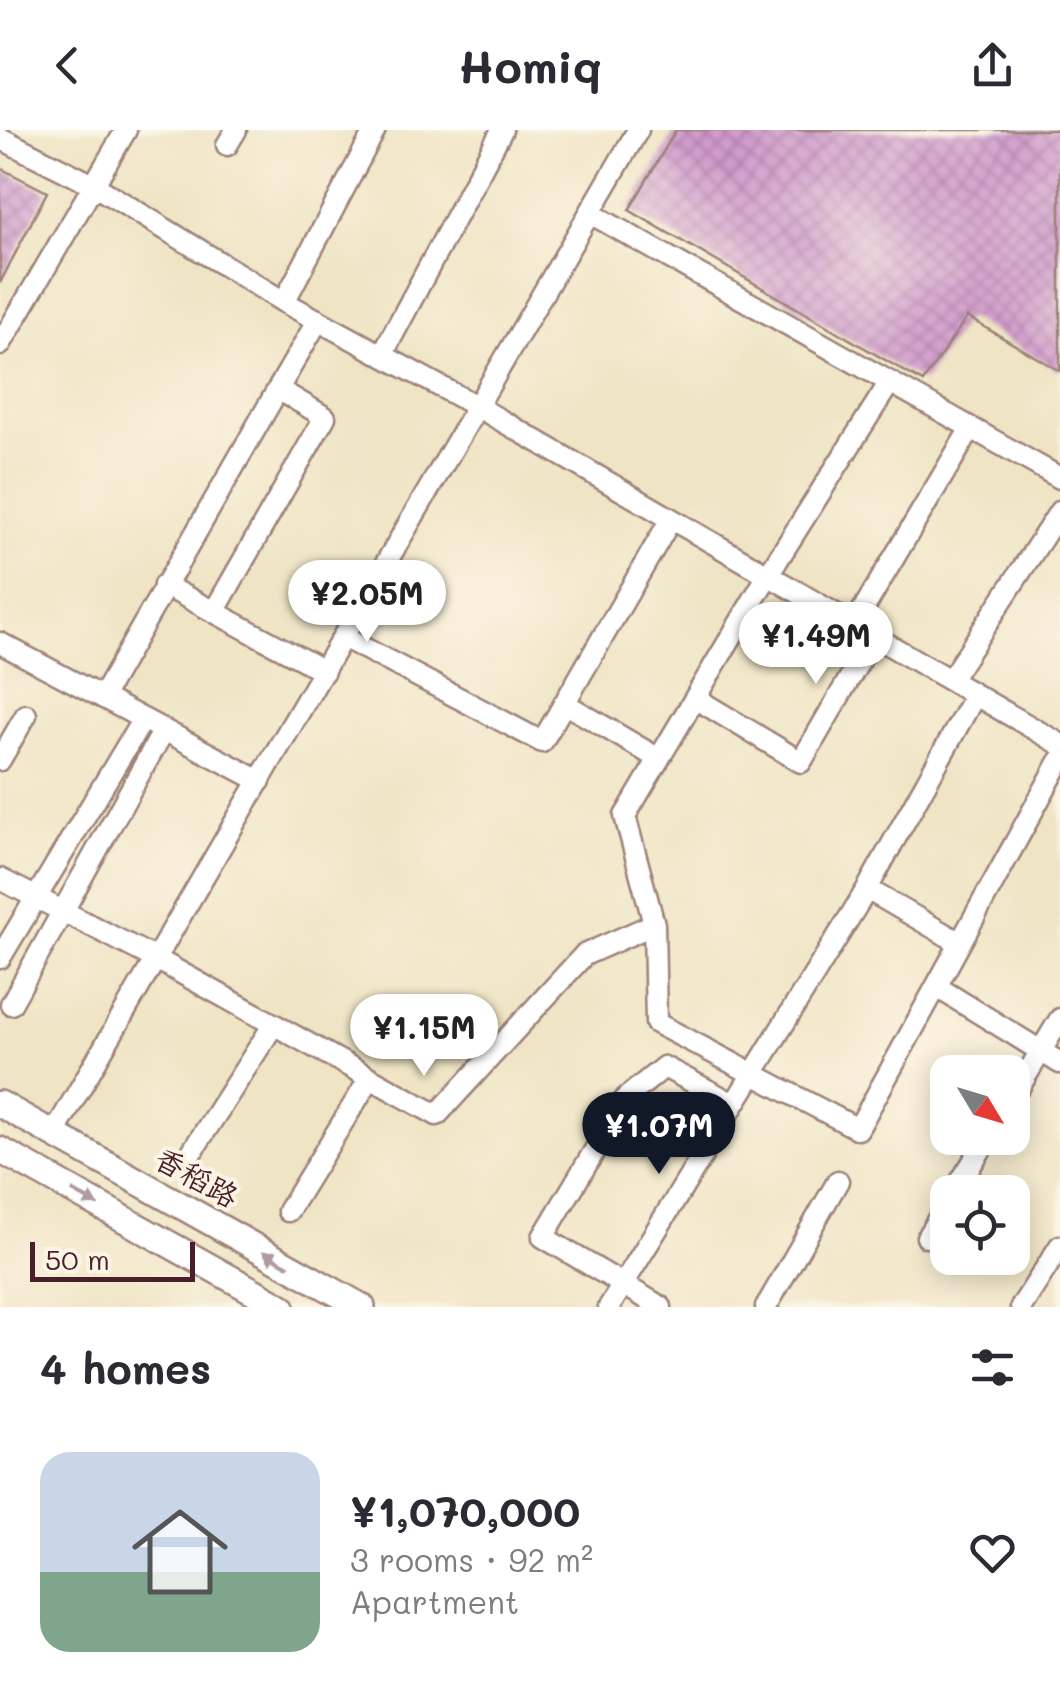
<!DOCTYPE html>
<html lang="en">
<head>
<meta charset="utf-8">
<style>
  body { margin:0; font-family:Mali,"LXGW WenKai TC",sans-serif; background:#f7f7f7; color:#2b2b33; height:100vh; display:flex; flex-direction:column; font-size:38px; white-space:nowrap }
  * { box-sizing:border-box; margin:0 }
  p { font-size:32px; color:#7c7c81 }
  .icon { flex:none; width:55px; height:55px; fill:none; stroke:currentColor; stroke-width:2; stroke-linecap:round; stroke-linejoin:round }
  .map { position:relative; height:1177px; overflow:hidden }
  .panel { display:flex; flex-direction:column; background:#fff; flex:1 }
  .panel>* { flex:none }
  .needle { width:65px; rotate:128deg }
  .buttons { position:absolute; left:930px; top:925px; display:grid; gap:20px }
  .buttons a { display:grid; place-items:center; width:100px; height:100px; border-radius:20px; background:#fff; box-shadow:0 5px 25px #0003; font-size:50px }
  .scale { position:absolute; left:30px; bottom:25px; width:165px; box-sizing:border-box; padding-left:10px; border:5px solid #4a1f2b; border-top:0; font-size:28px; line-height:35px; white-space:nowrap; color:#4a1f2b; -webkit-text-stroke:8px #fcf5e5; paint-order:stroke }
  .price { position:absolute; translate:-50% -85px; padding:0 22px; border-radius:35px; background:#fff; color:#222; font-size:32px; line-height:65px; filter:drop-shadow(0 2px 5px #0008) }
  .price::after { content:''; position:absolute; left:50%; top:60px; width:30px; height:22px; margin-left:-15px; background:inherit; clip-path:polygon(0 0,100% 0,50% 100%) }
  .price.active { background:#111827; color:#fff }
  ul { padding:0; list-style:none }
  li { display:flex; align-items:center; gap:30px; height:250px; padding:0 40px }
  li span { display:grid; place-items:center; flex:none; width:280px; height:200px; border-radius:30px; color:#555 }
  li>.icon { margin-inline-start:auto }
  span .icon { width:120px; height:120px; fill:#fffc; stroke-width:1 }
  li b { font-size:42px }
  h2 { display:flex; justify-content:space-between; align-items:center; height:120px; padding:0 40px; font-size:42px }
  header { display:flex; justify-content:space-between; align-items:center; height:130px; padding:0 40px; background:#fff; font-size:45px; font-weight:700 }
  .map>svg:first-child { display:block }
  .building { fill:url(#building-cross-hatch) }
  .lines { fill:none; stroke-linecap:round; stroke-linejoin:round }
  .minor-casing { stroke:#9c8278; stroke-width:25 }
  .tertiary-casing { stroke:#9c8278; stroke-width:30 }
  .minor { stroke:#fff; stroke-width:20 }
  .tertiary { stroke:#fff; stroke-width:25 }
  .oneway { fill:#ae9aa0 }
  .labels { text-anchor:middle; stroke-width:8; stroke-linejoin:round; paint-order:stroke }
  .street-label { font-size:30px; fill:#4a1f2b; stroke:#fcf5e5 }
</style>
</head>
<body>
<header><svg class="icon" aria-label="back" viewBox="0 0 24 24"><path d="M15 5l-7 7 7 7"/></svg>Homiq<svg class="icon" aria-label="share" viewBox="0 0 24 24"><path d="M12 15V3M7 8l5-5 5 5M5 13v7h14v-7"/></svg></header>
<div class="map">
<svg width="1060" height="1177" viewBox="0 0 1060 1177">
  <defs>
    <pattern id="building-cross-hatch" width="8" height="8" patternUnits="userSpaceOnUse" patternTransform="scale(2.5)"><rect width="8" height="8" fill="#d19bce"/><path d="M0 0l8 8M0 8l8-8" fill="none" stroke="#ac7ea7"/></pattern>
  </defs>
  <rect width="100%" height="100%" fill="#fcf5e5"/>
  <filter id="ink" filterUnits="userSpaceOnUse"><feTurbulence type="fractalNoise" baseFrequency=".01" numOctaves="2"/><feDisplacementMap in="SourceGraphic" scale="20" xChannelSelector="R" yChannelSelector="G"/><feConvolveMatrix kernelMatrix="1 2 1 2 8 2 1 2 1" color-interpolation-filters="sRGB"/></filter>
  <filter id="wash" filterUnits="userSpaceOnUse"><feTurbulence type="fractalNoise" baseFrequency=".0048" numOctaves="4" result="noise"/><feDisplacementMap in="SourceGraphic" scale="40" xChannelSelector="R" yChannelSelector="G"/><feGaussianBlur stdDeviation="2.25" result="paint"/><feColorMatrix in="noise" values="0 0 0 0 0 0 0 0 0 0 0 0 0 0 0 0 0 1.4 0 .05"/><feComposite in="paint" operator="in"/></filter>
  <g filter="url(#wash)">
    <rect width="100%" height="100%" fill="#efe4c4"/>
    <g id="blocks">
      <path class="building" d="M676,0h384v241l-93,-54 -44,65 -294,-172z
        M0,38l47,24 -47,91z"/>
    </g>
  </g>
  <g filter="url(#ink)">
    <use href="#blocks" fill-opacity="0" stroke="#9c8278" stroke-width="2.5"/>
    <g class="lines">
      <defs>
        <path id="minor" d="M0,8l95,48 189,116 194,105 582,337
          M227,15l9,-15
          M590,83l470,265
          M284,172l91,-172
          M0,215l126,-215
          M382,225l120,-225
          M890,252l-122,193 -143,241 29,108 2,99 202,106 202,-368
          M278,259l40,-69
          M164,455l160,86
          M854,495l117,-197
          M343,507l199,105 129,-223
          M0,513l260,138
          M950,550l110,-169
          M102,567l176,-308 47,28 -111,195
          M695,568l106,64 73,-126
          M564,573l95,56
          M0,630l26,-45
          M0,749l156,80 281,156 147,-160 70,-31
          M960,813l-93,-54 108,-194
          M0,828l143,-239
          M937,857l123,76
          M11,874l153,-274
          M1012,969l48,-80
          M53,1005l585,-1005
          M193,1020l81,-126
          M954,1062l34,-54
          M288,1081l82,-133
          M927,1107l21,-34
          M609,1177l258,-418
          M661,1177l-118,-70 83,-139 38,-31 70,37
          M766,1177l72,-126
          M1021,1177l39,-61"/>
        <path id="tertiary" d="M0,974l362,203
          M0,1020l282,157"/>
      </defs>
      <use href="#minor" class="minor-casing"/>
      <use href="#tertiary" class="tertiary-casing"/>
      <use href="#minor" class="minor"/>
      <use href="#tertiary" class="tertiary"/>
    </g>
    <defs><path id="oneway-solid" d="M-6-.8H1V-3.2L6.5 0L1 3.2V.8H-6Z" transform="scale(2.5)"/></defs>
    <g class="oneway">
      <use href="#oneway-solid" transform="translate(85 1068) rotate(29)"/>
      <use href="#oneway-solid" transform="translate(276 1129) rotate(-151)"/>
    </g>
  </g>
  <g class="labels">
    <g class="street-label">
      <text transform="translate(196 1048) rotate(29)" y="10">香稻路</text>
    </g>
  </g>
</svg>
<div class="buttons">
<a><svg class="needle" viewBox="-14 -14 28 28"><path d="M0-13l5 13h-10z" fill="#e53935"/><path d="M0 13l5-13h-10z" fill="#7c7c81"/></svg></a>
<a><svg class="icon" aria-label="locate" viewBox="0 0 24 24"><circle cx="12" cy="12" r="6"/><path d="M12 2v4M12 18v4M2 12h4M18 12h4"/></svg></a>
</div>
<div class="scale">50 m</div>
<b class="price" style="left:367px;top:515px">¥2.05M</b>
<b class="price" style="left:816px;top:557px">¥1.49M</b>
<b class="price" style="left:424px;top:949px">¥1.15M</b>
<b class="price active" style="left:659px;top:1047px">¥1.07M</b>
</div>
<section class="panel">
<h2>4 homes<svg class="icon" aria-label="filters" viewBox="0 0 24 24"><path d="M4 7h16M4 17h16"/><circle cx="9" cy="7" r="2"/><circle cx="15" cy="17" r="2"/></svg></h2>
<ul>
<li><span style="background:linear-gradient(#c9d6e8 60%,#7fa58c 0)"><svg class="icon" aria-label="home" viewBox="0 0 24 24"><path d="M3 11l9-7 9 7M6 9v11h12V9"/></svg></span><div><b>¥1,070,000</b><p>3 rooms · 92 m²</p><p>Apartment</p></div><svg class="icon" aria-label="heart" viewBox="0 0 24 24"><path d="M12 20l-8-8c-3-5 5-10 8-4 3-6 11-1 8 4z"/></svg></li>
</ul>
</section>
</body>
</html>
